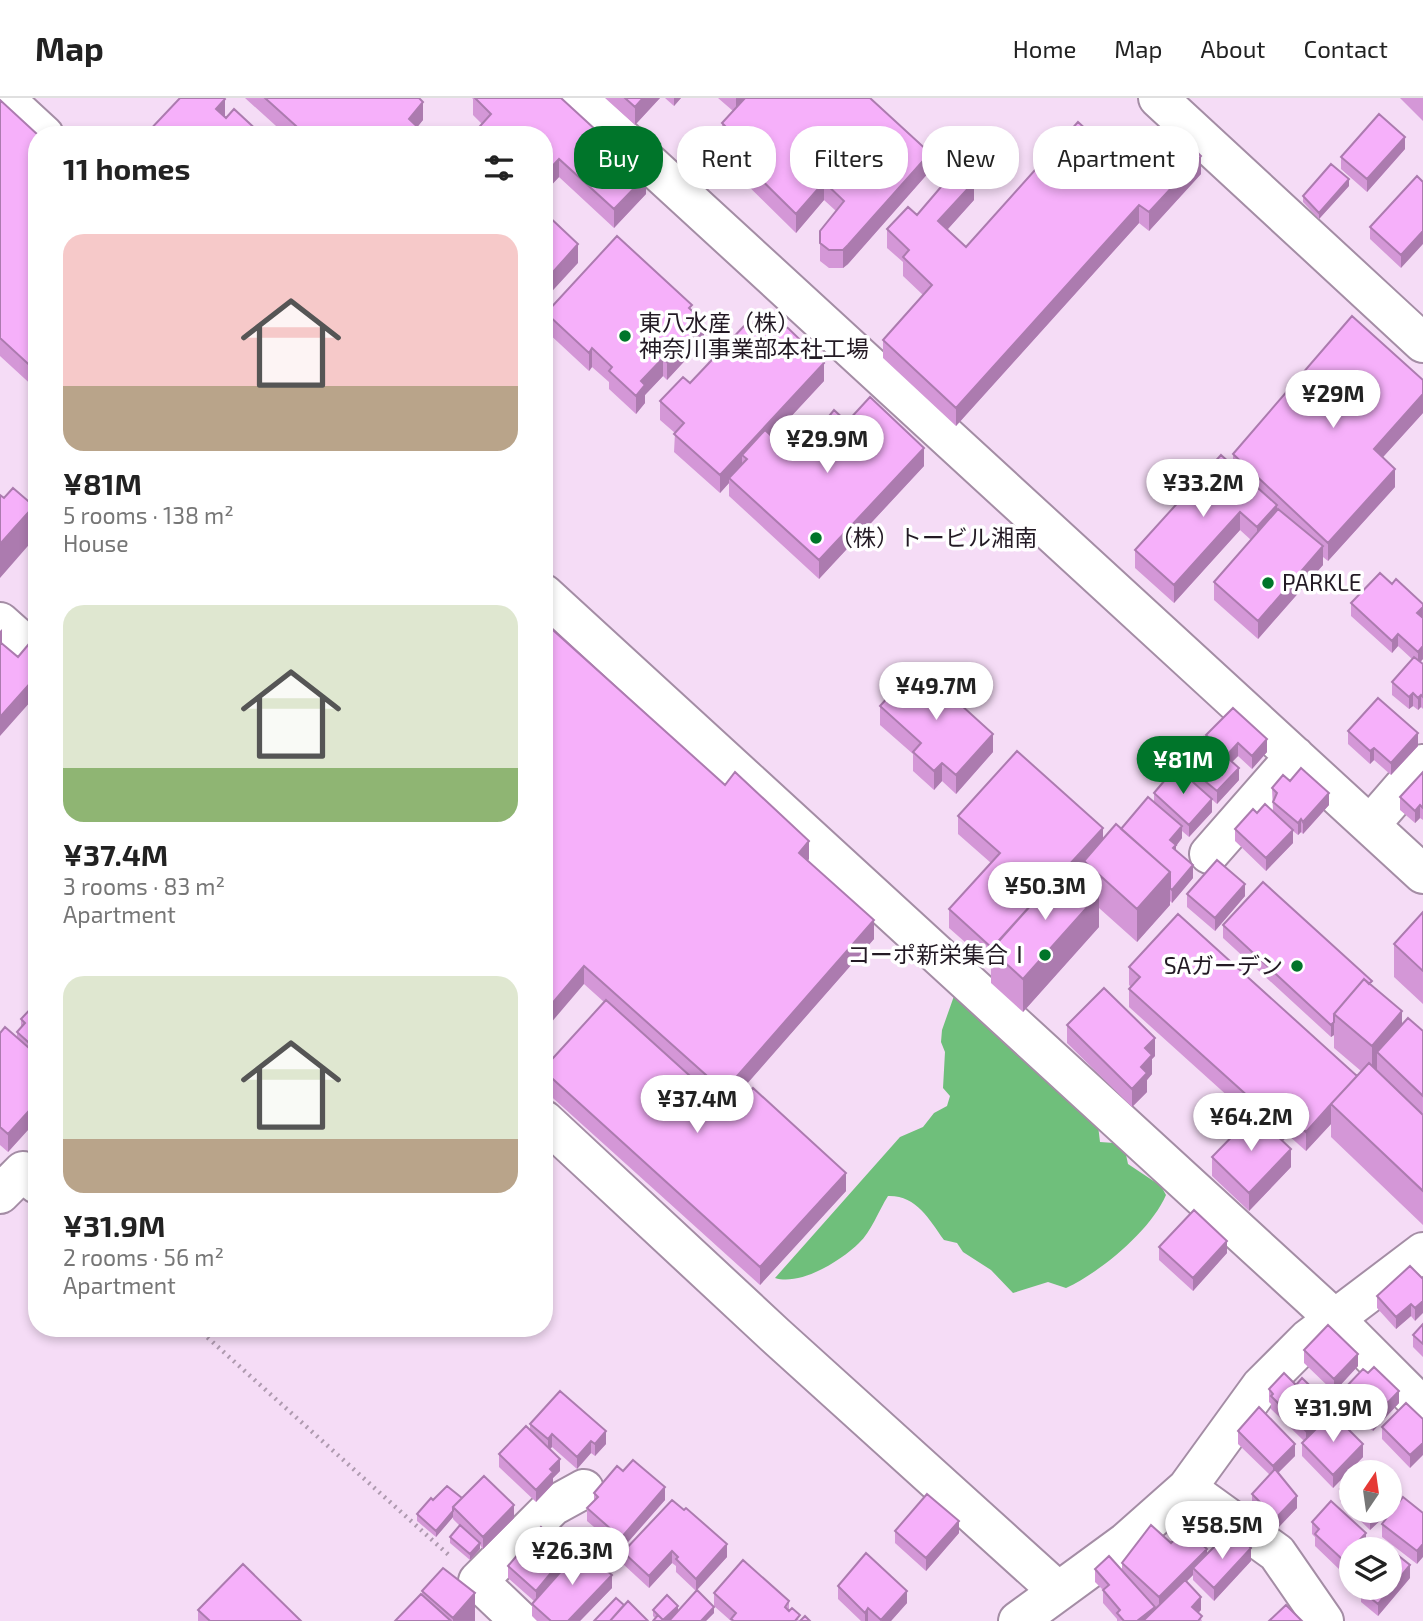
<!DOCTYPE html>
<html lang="en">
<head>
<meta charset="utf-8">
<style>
  body { margin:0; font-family:"Exo 2","Noto Sans JP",sans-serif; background:#f6f6f6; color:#222; height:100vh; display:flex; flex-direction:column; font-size:26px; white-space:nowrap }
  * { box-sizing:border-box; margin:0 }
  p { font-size:23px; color:#767676 }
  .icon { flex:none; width:38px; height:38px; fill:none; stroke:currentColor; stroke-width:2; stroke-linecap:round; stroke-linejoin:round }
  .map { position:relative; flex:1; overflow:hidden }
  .panel { position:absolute; left:28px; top:28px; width:525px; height:1211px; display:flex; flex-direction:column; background:#fff; border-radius:28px; box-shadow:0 4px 10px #0003 }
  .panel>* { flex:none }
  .banner { position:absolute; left:574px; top:28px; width:665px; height:63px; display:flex; gap:14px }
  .needle { width:46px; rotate:13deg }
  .buttons { position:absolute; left:1339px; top:1362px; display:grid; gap:14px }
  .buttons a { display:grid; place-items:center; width:63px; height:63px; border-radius:50%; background:#fff; box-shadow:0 4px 10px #0003; font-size:35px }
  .price { position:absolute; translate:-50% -60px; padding:0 16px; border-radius:24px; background:#fff; color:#222; font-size:23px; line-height:46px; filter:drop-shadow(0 2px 4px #0008) }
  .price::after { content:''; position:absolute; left:50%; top:42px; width:21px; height:16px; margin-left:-10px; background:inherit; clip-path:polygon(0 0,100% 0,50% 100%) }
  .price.active { background:#00752a; color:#fff }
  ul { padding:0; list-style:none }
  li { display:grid; align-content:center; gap:14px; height:371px; padding:0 35px }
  li span { display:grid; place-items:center; height:217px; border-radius:21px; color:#555 }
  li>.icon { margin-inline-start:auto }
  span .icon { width:126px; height:126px; fill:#fffc; stroke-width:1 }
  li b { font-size:30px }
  h2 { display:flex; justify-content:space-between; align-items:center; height:84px; padding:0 35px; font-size:30px }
  .chip { padding:0 24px; border-radius:28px; background:#fff; box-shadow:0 4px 10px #0003; font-size:24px; line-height:63px }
  .chip.active { background:#00752a; color:#fff }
  header { display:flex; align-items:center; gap:42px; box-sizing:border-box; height:98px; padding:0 35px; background:#fff; border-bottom:2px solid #e0e0e0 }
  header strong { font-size:33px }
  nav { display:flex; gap:38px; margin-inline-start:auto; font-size:24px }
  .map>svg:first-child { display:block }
  .forest { fill:#6fbf7b }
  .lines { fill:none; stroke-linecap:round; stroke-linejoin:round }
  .minor-casing { stroke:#a48da5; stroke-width:42 }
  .path { stroke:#ae9aaf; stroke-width:4.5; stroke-dasharray:2 5; stroke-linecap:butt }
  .minor { stroke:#fff; stroke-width:38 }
  .wall { fill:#d497d7; fill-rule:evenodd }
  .shaded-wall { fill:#ac7baf }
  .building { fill:#f6b0fa; stroke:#ac7baf; stroke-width:2 }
  .poi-dot { fill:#00752a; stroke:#fff; stroke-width:2.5 }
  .labels { text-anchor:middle; stroke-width:7; stroke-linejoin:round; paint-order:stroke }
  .poi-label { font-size:23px; fill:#231a24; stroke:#fff; text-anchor:start }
</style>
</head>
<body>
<header>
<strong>Map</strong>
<nav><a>Home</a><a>Map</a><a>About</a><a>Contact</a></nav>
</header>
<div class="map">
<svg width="1423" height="1523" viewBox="0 0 1423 1523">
  <rect width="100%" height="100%" fill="#f5dcf6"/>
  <path class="forest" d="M967,890l130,129 3,25 14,1 11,7 3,14 33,22 5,9c-15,35 -65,77 -100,93l-18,-6 -35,11 -22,-23 -28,-18 -6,-9 -13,-3c-15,-21 -28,-45 -56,-44 -9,14 -17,36 -29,47 -18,18 -59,43 -84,35l125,-141 23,-10 11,-14 13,-7 3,-10 -7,-8 2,-36 -4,-10 1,-12 12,-34z"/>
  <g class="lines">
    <defs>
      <path id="minor" d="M4,0l40,37
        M578,0l845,776
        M1158,0l265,245
        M544,496l791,725 88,88
        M0,524l37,33
        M1370,727l53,-61
        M1209,756l86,-98
        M544,1022l231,215 283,256
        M0,1096l23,-23 14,13
        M1187,1390l90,65 47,68
        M520,1523l-42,-40 75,-75 31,-17
        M1018,1523l108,-79 61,-54 74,-102 47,-47 115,-87"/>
    </defs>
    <use href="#minor" class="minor-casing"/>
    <path class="path" d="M197,1230l254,229"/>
    <use href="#minor" class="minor"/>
  </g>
  <path class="wall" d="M245,0h174l4,22 -6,7 9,8h-140z
    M472,0h89l85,96 -32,34 -55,-51 -15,16v-58l-62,-11 -9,-9v-16z
    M605,0h55l-25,27z
    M665,0h16l-7,8z
    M718,0h152l60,73 -82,93 -5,4h-14l-9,-7v-30l16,-20 -12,-11 -28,33 -66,-65v-19l-8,-7v-19l11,-12z
    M1400,0h23v23z
    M0,2l37,35v255l-37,-34z
    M1405,51l-38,43 -26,-23v-12z
    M1167,54l34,22 -52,57 -10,-8 -183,203 -73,-68v-18l40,-45 -20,-19v-14l-16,-14v-19l30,-14 57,-15 -27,30 19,17 167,-75h17l17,-9z
    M1417,78l-16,92 -31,-29v-12z
    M1349,88l-30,33 -16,-17v-6z
    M692,212l12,30 -37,40 -4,-4 -18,19v8l-9,11 -27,-25v-7l-17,-15 -3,4 -43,-40v-18z
    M824,283l-52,56 23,21 52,-36 77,44 -105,113 -90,-83v-13l-9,10 -46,-41 1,-19 -15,-13v-19l30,-18z
    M1423,315l-40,44 12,30 -67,74 -5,-4v8l-65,74 -44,-39v-18l37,-42 -11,-10 -66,73 -39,-35v-18l98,-84v-12z
    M1380,475l43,86 -3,3 3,2v45l-2,-2 -3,3 -5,-4 -4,3 -17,-14v-13l20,-23 -14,-13 -6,7 -41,-37v-13z
    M544,524l181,163 84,74 -1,2 66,78 -149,169 6,5 115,78 -86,94 -216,-195v-22l60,-66 -20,-18z
    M2,545l16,14 19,-4v51l-5,-4z
    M880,608l113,46 -37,42 -14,-13 -8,9 -21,-19v-17l-33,-29z
    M1348,633l70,15 -27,29 -17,-15 -4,4 -22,-20z
    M1206,637l61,17 -15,17 -14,-13 -6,6 7,18 -22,24 -9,-8 4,16 -23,25 -7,-6v7l-6,8v5l17,27 -21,25 -2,-2v4l-33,37 -38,-34v19l-76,85 -32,-29v-18l-42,-37v-19l42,-46 -33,-29v-18l145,23 18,-10 33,-27v-9l29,-19v-11l23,-24zM1084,770v12l-7,-6z
    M1423,674v48l-3,-2 -5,5 -15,-13v-13z
    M1290,683l39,24 -26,29 -2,-2 -3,3 -5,-4v12l-27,28 -31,-30v-12l22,-16 16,-1 -1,-24z
    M1187,796l58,2 -30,35 -28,-24z
    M1423,814v92l-29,-27v-33z
    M1223,827l149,61 30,39 21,6v194l-92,-88v-13l-25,27 -18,-16 -5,6 8,26 -42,44 -37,-35v-19l39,-40 -122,-110v-18l2,-2 -2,-2v-18l228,109 4,-5 -27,-23v-13l-3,2 -108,-99z
    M37,904v118l-29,32 -8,-7v-112l17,4v-5l4,-5v-8z
    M1067,927l88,31 -3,3v15l-5,6v12l-15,15 -65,-64z
    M1159,1149l68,6 -34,38 -34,-31z
    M1423,1181l-8,42 -4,-5 -15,13 -19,-21v-12z
    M1423,1226v33l-10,-10v-12z
    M1304,1252l54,16 -24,26 -30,-29z
    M1296,1287l36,28 31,44 -30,31 -31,-32v-13l2,-2 -33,-32v-5l-2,-2v-13z
    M1343,1292l56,13 -26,28 -30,-29z
    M1423,1321l-13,49 -28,-29v-12z
    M530,1326l76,20 -11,12 -4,-3 -14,16 -25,-22 -2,2 10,22 -7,7v6l-17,18 -37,-35v-13l31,-24z
    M1238,1333l57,25 -17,17 19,35 -21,22 -24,-24v-12l18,-19 -32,-31z
    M623,1373l42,29 -44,50 -34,-29v-13l7,-7v-8z
    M1351,1380v32h39l8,-6 25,9 -6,51 -35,-27v-13l14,-18 -26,24 -30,-29v-12z
    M462,1400l52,20 -31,31 -3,-4v4l-10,11 -20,-17v-6l10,-11 -7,-7v-2l-17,20 -19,-16v-7l16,-14z
    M672,1402l55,57 -30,33 17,23 -8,8h-37l-14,-3 -2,-2v-6l25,1 18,-20 -20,-19v-6l-4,-3 -23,25 -26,-24v-12z
    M1312,1424l54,24 -2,3h-13l-9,23 -27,-26v-9l-3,-3z
    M895,1433l64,2 -33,38 -31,-28z
    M1171,1445l36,11 18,-6 26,13 -37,40 -21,-21v-5l-7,7 15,28 -3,3 4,8h-85v-2l-14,-16v-13l-8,-8v-13l27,2v-8zM1147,1501l10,9 -2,1z
    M569,1458l43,32 -32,33h-43l-5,-5v-12l2,-3 -26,-23v-12z
    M1410,1480l-32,38 -17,-14v-12l-2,-3h31z
    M838,1488l69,17 -16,18h-30l-23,-22z
    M422,1493l53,30h-80l27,-26z
    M714,1495l75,8v10l11,10h-69l-17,-15z
    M198,1512l103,11h-103z"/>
  <path class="shaded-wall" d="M643,0h17l-25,27v-18z
    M674,0h7l-7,8z
    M736,0h16l-16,16z
    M225,1v18l-9,-8z
    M423,4v18l-12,15 -2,-16z
    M1405,39v12l-38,43v-13z
    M930,55v18l-82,93 -5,4v-18z
    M1201,58v18l-52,57v-19z
    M559,61v18l-15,16v-18z
    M646,78v18l-32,34v-19z
    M1349,81v7l-30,33v-6z
    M824,84v18l-28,33v-19z
    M974,84v18l-36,40v-19z
    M1139,107v18l-183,203v-18z
    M1423,133v13l-22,24v-13z
    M578,146v19l-34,37v-18z
    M704,224v18l-37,40v-18z
    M592,250v19l-3,4v-18z
    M663,260v18l-18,19v8l-9,11v-18l5,-15z
    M824,265v18l-77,83v-5l-5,-4v14l-13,9v5l-9,10v-18z
    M1423,296v19l-49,54v-18z
    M924,350v18l-105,113v-19z
    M1395,371v18l-67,74v-18z
    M1277,407v19l-20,22v-19z
    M34,408v33l-34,39v-34z
    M1240,414v18l-66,73v-18z
    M1323,448v19l-65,74v-18z
    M1423,509v12l-6,-6z
    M2,531v18l-2,2v-18z
    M1398,536v12l-6,7v-12z
    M1423,548v13l-5,5v-12z
    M32,583v19l-32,36v-19z
    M1413,595v13l-4,3v-12z
    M1421,597v12l-3,3v-12z
    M1418,635v13l-27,29v-12z
    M993,636v18l-37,42v-19z
    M1267,641v13l-15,17v-13z
    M1238,645v13l-11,11v-12z
    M1374,650v12l-4,4v-13z
    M942,665v18l-8,9v-19z
    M1239,670v12l-22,24v-13z
    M1329,695v12l-26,29v-12z
    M1212,701v13l-23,25v-12z
    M1420,707v13l-5,5v-12z
    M1301,721v13l-3,3v-12z
    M1182,728v12l-6,8v12l-6,-18z
    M1103,730v18l-19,15v7l-83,91 -8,-10z
    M1293,732v13l-27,28v-13z
    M809,743v18l-10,12v-18z
    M1193,767v13l-21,25v-13z
    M1170,774v33l-33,37v-33z
    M1245,786v12l-30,35v-13z
    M1099,796v33l-76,85v-33z
    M874,822v19l-150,171v-19z
    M584,868v18l-40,47v-18z
    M1402,913v33l-25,8v22l-5,6v-34z
    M1334,924v13l-3,2v-12z
    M1155,940v18l-3,3v15l-5,6v12l-15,15v-18l9,-22 4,-19z
    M37,1004v18l-29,32v-18z
    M1331,1007v19l-25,27v-19z
    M1288,1018v19l-8,9v-19z
    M1291,1051v18l-42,44v-18z
    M846,1075v18l-86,94v-18z
    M1227,1143v12l-34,38v-13z
    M1423,1203v12l-8,8v-13z
    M1411,1206v12l-15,13v-12z
    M1358,1256v12l-24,26v-13z
    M1399,1293v12l-26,28v-13z
    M1332,1309v13l-26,23v-12z
    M606,1333v13l-11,12v-12z
    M552,1336v13l-4,4v-12z
    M591,1343v12l-14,16v-12z
    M1423,1345v12l-13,13v-13z
    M1295,1346v12l-22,22v-12z
    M1363,1346v13l-30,31v-13z
    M560,1361v12l-7,7v6l-17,18v-12l14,-21z
    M665,1389v13l-44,50v-12z
    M1398,1394v12l-28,26v-12l8,-8h12v-11z
    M1297,1398v12l-21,22v-12z
    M514,1407v13l-31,31v-12z
    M453,1413v6l-17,20v-6z
    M959,1423v12l-33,38v-13z
    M1366,1435v13l-2,3h-12z
    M480,1445v6l-10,11v-6z
    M727,1446v13l-31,34v-12z
    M1423,1446v13l-6,7v-13z
    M1251,1450v13l-37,40v-13z
    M1207,1451v13l-14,6v7l-34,34v-12z
    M1351,1452v12l-9,10v-13z
    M569,1453v13l-4,3 -2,-3v8l-27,31v-12z
    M672,1453v12l-23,25v-12z
    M1410,1467v13l-32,38v-12z
    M612,1477v13l-32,33h-12z
    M907,1493v12l-16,18h-10z
    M475,1495v28h-22v-3z
    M1201,1499v13l-9,9v-12z
    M678,1508v6l-9,9h-6z
    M714,1509v6l-8,8h-5z
    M1155,1509v13l-1,1h-17z
    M868,1510v13h-3v-8z"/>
  <path class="building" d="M180,0h44l1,1 -9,10 10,9 8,-9 28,26h-117z
    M265,0h154l4,4 -14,17 17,16h-120z
    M475,0h86l85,78 -32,33 -55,-50 -15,16v-40h-72l19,-21z
    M625,0h18l-8,9z
    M745,0h125l60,55 -82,92 -5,5h-14l-9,-7v-12l24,-30 -20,-19 -28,32 -66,-65 9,-9 -17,-17z
    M0,2l38,35h-1v237l-37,-34z
    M1379,16l26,23 -38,42 -26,-22z
    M1078,24l55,50 8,-9 9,9 13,-14 5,5 5,-5 -6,-6 10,-9 6,5 4,-6 14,14 -52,56 -10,-7 -183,203 -73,-68 49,-55 -29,-28 6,-7 -22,-21 21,-22 9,8 41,-48 16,15 -36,39 28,26z
    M1331,66l18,15 -30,34 -16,-17z
    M1417,78l6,6v49l-22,24 -31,-28z
    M544,114l34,32 -34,38z
    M617,138l75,69 -3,3 15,14 -37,40 -4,-4 -22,23 4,4 -9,11 -27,-25 3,-4 -20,-19 -3,5 -43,-40z
    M1352,218l71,64v14l-49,55 21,20 -67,74 -95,-89z
    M773,223l15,7 36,35 -104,112 -46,-41 10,-11 -24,-22 23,-24 7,6 55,-58z
    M870,299l54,51 -105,112 -90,-82 18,-19 -5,-4 23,-25 30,28 39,-48 13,12z
    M1221,357l56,50 -20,22 -17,-15 -66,73 -39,-35z
    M13,390l21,18 -34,38v-49l4,3z
    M1278,411l45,37 -65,75 -44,-39z
    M1380,475l12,11 4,-5 27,25v3l-6,6 6,5v28l-5,6 -20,-18 -6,7 -41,-38z
    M544,524l181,163 10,-13 74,69 -10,12 75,67 -150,171 -140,-125 -40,47z
    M0,544l18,15 10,-12 9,8v32l-5,-4 -32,36z
    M1414,559l9,7v33l-2,-2 -3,3 -5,-5 -4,4 -17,-15z
    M917,567l76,69 -37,41 -14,-12 -8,8 -21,-19 8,-9 -41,-37z
    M1378,600l40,35 -27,30 -17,-15 -4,3 -22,-20z
    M1233,610l34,31 -15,17 -14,-13 -11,12 -21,-20z
    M1204,639l35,31 -22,23 -34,-28z
    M1017,653l86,77 -35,38 -1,-1 -75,83 -43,-39 51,-56 -42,-37z
    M1176,669l36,32 -23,26 -35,-32z
    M1301,670l28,25 -26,29 -2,-3 -3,4 -25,-21 4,-9 -5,-5 11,-13 7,6z
    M1423,674v36l-3,-3 -5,6 -15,-14z
    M1148,699l34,29 -12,14 6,5 -3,3 20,17 -21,25 -2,-2v-16l-49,-43z
    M1265,706l28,26 -27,28 -31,-29 18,-20 4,4z
    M1116,726l54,48 -33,37 -53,-48z
    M1217,762l28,24 -30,34 -28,-24z
    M1067,767l32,29 -76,85 -32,-29z
    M1263,784l109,99 -3,3 -5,-5 -30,35v8l-3,3 -108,-100z
    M1423,814v59l-29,-27z
    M1178,816l179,162 -26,28 -25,28 -18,-16 -8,9 -151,-136 11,-12 -11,-10z
    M1364,881l38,32 -30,35 -38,-32z
    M1104,890l51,50 -10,10 7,7 -11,12 6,6 -15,16 -65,-64z
    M606,902l125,113 22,-25 93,85 -86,94 -216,-196v-3z
    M37,904v48l-20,-18 8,-9 -4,-4z
    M1408,920l15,13v65l-46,-44z
    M5,929l32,28v47l-29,32 -8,-7v-94z
    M1369,965l54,52v76l-92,-87z
    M1254,1016l37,35 -42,44 -37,-36z
    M1194,1112l33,31 -34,37 -34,-31z
    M1410,1168l13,13v22l-8,7 -4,-4 -15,13 -19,-21z
    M1423,1226v20l-10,-9z
    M1328,1227l30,29 -24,25 -30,-29z
    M1374,1269l25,24 -26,27 -30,-28 20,-21 5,4z
    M1284,1275l12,12 6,-7 30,29 -26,24 -35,-35 2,-2 -4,-5z
    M560,1293l46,40 -11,13 -4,-3 -14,16 -25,-23 -4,5 -18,-15z
    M1406,1305l17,16v24l-13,12 -28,-28z
    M1259,1309l36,37 -22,22 -35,-35z
    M1332,1315l31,31 -30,31 -31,-32z
    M526,1328l34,33 -10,10 3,3 -17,18 -37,-36z
    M633,1362l32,27 -44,51 -34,-30 11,-11 -4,-4 23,-27 6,5z
    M1369,1364l10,10h-21z
    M1275,1371l22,27 -21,22 -24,-24z
    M484,1378l30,29 -31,32 -30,-30z
    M1351,1380v22l-11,-11z
    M1390,1385l8,9 -8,7z
    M447,1388l15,12 -9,9v4l-17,20 -19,-17 14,-16 2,2z
    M927,1396l32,27 -33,37 -31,-27z
    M1403,1399l20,16v31l-6,7 -35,-27z
    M672,1402l12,10 2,-2 41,36 -31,35 -20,-20 2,-2 -6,-6 -23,25 -26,-24z
    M1331,1403l35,32 -24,26 -27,-25 4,-5 -7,-7z
    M1362,1412h16l-8,8z
    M460,1427l20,18 -10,11 -20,-17z
    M1151,1427l20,18 14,-14 22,20 -48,48 -37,-34z
    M541,1429l28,24 -33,40 -28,-25z
    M1238,1437l13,13 -37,40 -21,-20 26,-26 6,6z
    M1385,1447l25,20 -32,39 -17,-14 2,-3h27v-38h-8z
    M577,1448l35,29 -44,46h-17l-19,-17 33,-37 -2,-3z
    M866,1455l41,38 -26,29 -13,-12 -3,5 -27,-27z
    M1109,1458l46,51 -18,14h-13l-7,-8 3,-3 -17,-20 6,-5 -14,-16z
    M743,1462l46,41 -4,6 4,4 3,-3 8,7 -5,6h-61l-3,-2 5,-6 -22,-20z
    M243,1466l58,57h-91l-12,-11z
    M443,1470l32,25 -22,25 -31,-27z
    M1185,1482l16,17 -9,10 10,9 -4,5h-55z
    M697,1492l17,17 -13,14h-32z
    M421,1496l30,27h-56z
    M667,1497l11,11 -15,14 -10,-10z
    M616,1500l8,7 -14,16h-16z
    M628,1503l20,20h-38z
    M1286,1507l16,16h-33z
    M658,1517l6,6h-11z
    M805,1518l5,5h-10z"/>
  <g class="poi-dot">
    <circle cx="625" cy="238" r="7"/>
    <circle cx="816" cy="440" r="7"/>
    <circle cx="1268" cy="485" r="7"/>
    <circle cx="1045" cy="857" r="7"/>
    <circle cx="1297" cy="868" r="7"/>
  </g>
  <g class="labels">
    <g class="poi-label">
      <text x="639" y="233">東八水産（株）<tspan x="639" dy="26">神奈川事業部本社工場</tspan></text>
      <text x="830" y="448">（株）トービル湘南</text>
      <text x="1282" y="493">PARKLE</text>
      <text x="1031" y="865" text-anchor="end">コーポ新栄集合Ⅰ</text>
      <text x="1283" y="876" text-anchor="end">SAガーデン</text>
    </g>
  </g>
</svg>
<div class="buttons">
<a><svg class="needle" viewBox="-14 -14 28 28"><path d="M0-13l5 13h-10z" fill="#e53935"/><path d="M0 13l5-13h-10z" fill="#767676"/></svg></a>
<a><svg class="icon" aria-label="layers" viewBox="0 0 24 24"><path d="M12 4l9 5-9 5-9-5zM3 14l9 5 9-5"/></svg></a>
</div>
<b class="price" style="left:1333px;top:332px">¥29M</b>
<b class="price" style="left:827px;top:377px">¥29.9M</b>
<b class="price" style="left:1203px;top:421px">¥33.2M</b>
<b class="price" style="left:936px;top:624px">¥49.7M</b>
<b class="price active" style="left:1183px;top:698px">¥81M</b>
<b class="price" style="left:1045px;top:824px">¥50.3M</b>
<b class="price" style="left:697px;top:1037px">¥37.4M</b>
<b class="price" style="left:1251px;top:1055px">¥64.2M</b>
<b class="price" style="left:1333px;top:1346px">¥31.9M</b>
<b class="price" style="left:1222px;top:1463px">¥58.5M</b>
<b class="price" style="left:572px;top:1489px">¥26.3M</b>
<div class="banner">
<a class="chip active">Buy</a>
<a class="chip">Rent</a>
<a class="chip">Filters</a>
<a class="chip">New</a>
<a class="chip">Apartment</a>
</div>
<section class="panel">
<h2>11 homes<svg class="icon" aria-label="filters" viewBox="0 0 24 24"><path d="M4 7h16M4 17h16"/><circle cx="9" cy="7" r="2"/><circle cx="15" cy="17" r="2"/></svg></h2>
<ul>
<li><span style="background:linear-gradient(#f6c9c9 70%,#b9a48a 0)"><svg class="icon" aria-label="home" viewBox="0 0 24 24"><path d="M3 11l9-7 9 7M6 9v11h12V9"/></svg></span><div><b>¥81M</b><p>5 rooms · 138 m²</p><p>House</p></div></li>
<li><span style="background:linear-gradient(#dfe7d0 75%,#8fb573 0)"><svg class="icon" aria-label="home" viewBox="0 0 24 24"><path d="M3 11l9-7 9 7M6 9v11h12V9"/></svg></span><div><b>¥37.4M</b><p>3 rooms · 83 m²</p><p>Apartment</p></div></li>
<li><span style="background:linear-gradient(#dfe7d0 75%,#b9a48a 0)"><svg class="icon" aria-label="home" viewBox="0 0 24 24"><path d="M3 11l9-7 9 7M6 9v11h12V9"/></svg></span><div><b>¥31.9M</b><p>2 rooms · 56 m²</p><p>Apartment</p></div></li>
</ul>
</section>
</div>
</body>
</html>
